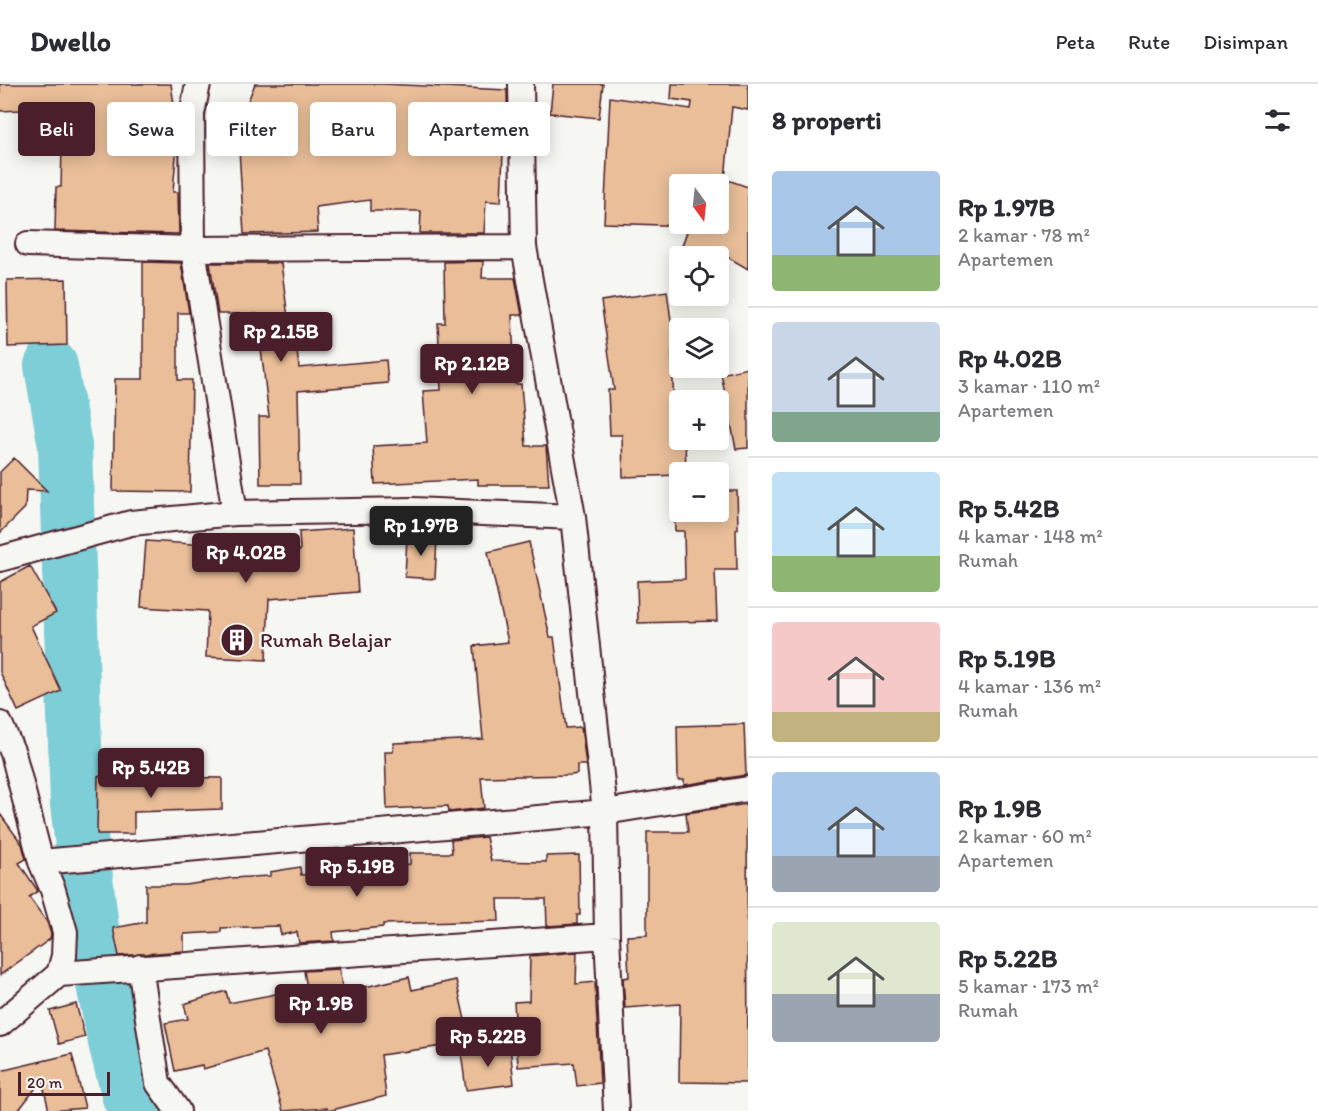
<!DOCTYPE html>
<html lang="id">
<head>
<meta charset="utf-8">
<style>
  body { margin:0; font-family:Itim,sans-serif; background:#f7f7f7; color:#2b2b33; height:100vh; display:flex; flex-direction:column; font-size:22px; white-space:nowrap }
  * { box-sizing:border-box; margin:0 }
  p { font-size:20px; color:#7c7c81 }
  .icon { flex:none; width:33px; height:33px; fill:none; stroke:currentColor; stroke-width:2; stroke-linecap:round; stroke-linejoin:round }
  .map { position:relative; flex:1; overflow:hidden }
  .side { display:flex; flex-direction:column; background:#fff; width:570px }
  .side>* { flex:none }
  .hud { position:absolute; left:18px; top:18px; width:570px; height:54px; display:flex; gap:12px }
  .needle { width:39px; rotate:165deg }
  .tools { position:absolute; left:669px; top:90px; display:grid; gap:12px }
  .tools a { display:grid; place-items:center; width:60px; height:60px; border-radius:6px; background:#fff; box-shadow:0 3px 15px #0003; font-size:30px }
  .scale { position:absolute; left:18px; bottom:15px; width:92px; box-sizing:border-box; padding-left:6px; border:3px solid #4a1f2b; border-top:0; font-size:16px; line-height:21px; white-space:nowrap; color:#4a1f2b; -webkit-text-stroke:4px #f6f6f2; paint-order:stroke }
  .price { position:absolute; translate:-50% -51px; padding:0 14px; border-radius:6px; background:#4a1f2b; color:#fff; font-size:20px; line-height:39px; filter:drop-shadow(0 2px 3px #0008) }
  .price::after { content:''; position:absolute; left:50%; top:36px; width:18px; height:14px; margin-left:-9px; background:inherit; clip-path:polygon(0 0,100% 0,50% 100%) }
  .price.on { background:#222; color:#fff }
  ul { padding:0; list-style:none }
  li { display:flex; align-items:center; gap:18px; height:150px; padding:0 24px }
  li+li { border-top:2px solid #e1e1e2 }
  li span { display:grid; place-items:center; flex:none; width:168px; height:120px; border-radius:6px; color:#555 }
  li>.icon { margin-inline-start:auto }
  span .icon { width:72px; height:72px; fill:#fffc; stroke-width:1 }
  li b { font-size:26px }
  h2 { display:flex; justify-content:space-between; align-items:center; height:72px; padding:0 24px; font-size:26px }
  .tag { padding:0 21px; border-radius:6px; background:#fff; box-shadow:0 3px 15px #0003; font-size:21px; line-height:54px }
  .tag.on { background:#4a1f2b; color:#fff }
  header { display:flex; align-items:center; gap:36px; box-sizing:border-box; height:84px; padding:0 30px; background:#fff; border-bottom:2px solid #e1e1e2 }
  header strong { font-size:28px }
  nav { display:flex; gap:33px; margin-inline-start:auto; font-size:21px }
  main { display:flex; flex:1; min-height:0 }
  .map>svg:first-child { display:block }
  .lines { fill:none; stroke-linecap:round; stroke-linejoin:round }
  .river { stroke:#7eced7; stroke-width:54 }
  .building { fill:#e9be99; stroke:#4a1f2b; stroke-width:1.5; fill-rule:evenodd }
  .street-casing { stroke:#4a1f2b; stroke-width:28 }
  .street { stroke:#f6f6f2; stroke-width:24 }
  .labels { text-anchor:middle; stroke-width:5; stroke-linejoin:round; paint-order:stroke }
  .poi-label { font-size:21px; fill:#4a1f2b; stroke:#f6f6f2; text-anchor:start }
</style>
</head>
<body>
<header>
<strong>Dwello</strong>
<nav><a>Peta</a><a>Rute</a><a>Disimpan</a></nav>
</header>
<main>
<div class="map">
<svg width="748" height="1027" viewBox="0 0 748 1027">
  <rect width="100%" height="100%" fill="#f6f6f2"/>
  <filter id="ink" filterUnits="userSpaceOnUse"><feTurbulence type="fractalNoise" baseFrequency=".0167" numOctaves="2"/><feDisplacementMap in="SourceGraphic" scale="12" xChannelSelector="R" yChannelSelector="G"/><feConvolveMatrix kernelMatrix="1 2 1 2 8 2 1 2 1" color-interpolation-filters="sRGB"/></filter>
  <g filter="url(#ink)">
    <g class="lines">
      <path class="river" d="M51,282l14,80 12,358 16,132 22,106 14,55 10,14"/>
    </g>
    <path class="building" d="M0,0h171l7,48 -5,60h5l1,42 -124,-3 1,-44h5l2,-79 -63,3z
      M255,0h128l124,6 1,62h-5l-2,50 -15,-1 -2,32h-64l1,-22h-51v-11l-54,7 2,25 -74,2 -5,-85 -9,-4v-10l10,-28 5,1z
      M553,0h50l-4,34 -49,-5z
      M672,0h76v26l-16,-3 -7,72 23,8v82l-22,-13 -7,18 -1,-18h-38v6l-4,1 13,-37 -85,-3 6,-126 81,12 1,-7 -21,-3zM680,100h38v40h-38z
      M483,177l-1,17h33l7,37h-10l3,69h6l5,62h20l3,39h-71v-6l-103,5 -2,-38 54,-3 -4,-52 18,-1 -3,-67h7l-1,-61z
      M143,178l38,1 8,50h-11v67h14l-2,112 -77,-1 2,-112h28z
      M210,179h71l7,55 5,-1 6,51 87,-8 2,23 -90,8 2,93h-40l-1,-67h10l-12,-103h-39z
      M66,195l1,66 -59,2 -1,-67z
      M667,207l8,59h-3l3,91h10l1,31h-6v3l-57,2 -1,-42h-12l-2,-45h6l-13,-89z
      M748,284v80l-12,1 -15,-75z
      M14,374l33,33 -21,-1 -1,18 -25,25v-61z
      M718,407h19l1,38h-2l1,41h-22l2,51 -79,2 -1,-42 48,-2 -1,-48h-9l-1,-38h6v19h38z
      M353,444l5,64 -89,7 -3,61 -60,-3 2,-46 -67,-4 5,-66 154,10 -1,-19z
      M407,452l30,1 -2,42 -30,-2z
      M529,458l21,95h4l12,91 15,-1 5,38h-9v9l-6,1 -90,2 3,31 -35,4 -1,-6 -61,3 -2,-57h8l1,-9 89,-4 -9,-93 34,-4 -20,-90z
      M30,482l26,47 -25,13 30,65 -43,20 -18,-39v-90z
      M744,640l2,51 -62,10v-5h-6l-1,-54z
      M98,692l124,2v31l-88,3v22h-37z
      M747,720l1,279 -69,-1 1,-78 -55,4 -2,-30 6,-1 -2,-41 20,-1v-103h41l-2,-19z
      M0,730l22,30 4,15 -7,4 19,28 -9,6 18,25 4,12 -1,5 -50,36z
      M486,753l5,24 55,1v-6l33,-1 1,60h-3v9l-30,2 -1,-27h-48l1,22 -116,3v3l-50,5 1,9 -35,2 -2,-11 -16,3 -2,-9 -58,2v4l-37,2v17l-65,5 -6,-28 33,-6v-37h40l45,-7 39,-2v-4l30,-5 1,8 109,-11v-11h42l-1,-13z
      M577,868l-1,32 19,-2 5,101 -23,3 -3,-23 -56,4 -4,-65 15,-1 1,-45z
      M339,885l4,23 66,-15 3,13 44,-10 14,62 -89,13 5,41 -58,15 -1,-3 -44,3 -18,-60 -62,18 -1,-4 -27,6 -10,-48 23,-4 -4,-15 42,-13 3,12 78,-15 -3,-17z
      M76,920l9,33 -26,7 -9,-33z
      M510,963l4,37 -48,6 -5,-38z
      M72,970l13,54 -36,3 -7,-31 -24,31h-18v-40z"/>
    <g class="lines">
      <defs>
        <path id="street" d="M198,0l-6,30 1,135 42,264
          M521,0l3,163 49,270 32,295 2,124 9,175
          M28,160l165,5 331,-2
          M0,475l131,-36 104,-10 178,-3 160,7
          M0,640l13,29 28,109 12,28 12,42 -1,24 -5,18 -59,50
          M41,778l564,-50 143,-23
          M140,883l18,116 20,28
          M59,890l548,-38"/>
      </defs>
      <use href="#street" class="street-casing"/>
      <use href="#street" class="street"/>
    </g>
  </g>
  <defs>
    <symbol id="building-disc" viewBox="-11 -11 22 22"><circle r="9.5" fill="#4a1f2b" stroke="#f6f6f2"/><path d="M-4-6H4V6H1V3H-1V6H-4ZM-2.5-4.3h1.7v1.8h-1.7ZM.8-4.3h1.7v1.8H.8ZM-2.5-1h1.7V.8h-1.7ZM.8-1h1.7V.8H.8Z" fill="#fff"/></symbol>
  </defs>
  <g fill-rule="evenodd">
    <use href="#building-disc" x="218" y="537" width="38" height="38"/>
  </g>
  <g class="labels">
    <g class="poi-label">
      <text x="260" y="563">Rumah Belajar</text>
    </g>
  </g>
</svg>
<div class="tools">
<a><svg class="needle" viewBox="-14 -14 28 28"><path d="M0-13l5 13h-10z" fill="#e53935"/><path d="M0 13l5-13h-10z" fill="#7c7c81"/></svg></a>
<a><svg class="icon" aria-label="locate" viewBox="0 0 24 24"><circle cx="12" cy="12" r="6"/><path d="M12 2v4M12 18v4M2 12h4M18 12h4"/></svg></a>
<a><svg class="icon" aria-label="layers" viewBox="0 0 24 24"><path d="M12 4l9 5-9 5-9-5zM3 14l9 5 9-5"/></svg></a>
<a>+</a>
<a>−</a>
</div>
<div class="scale">20 m</div>
<b class="price" style="left:281px;top:279px">Rp 2.15B</b>
<b class="price" style="left:472px;top:311px">Rp 2.12B</b>
<b class="price on" style="left:421px;top:473px">Rp 1.97B</b>
<b class="price" style="left:246px;top:500px">Rp 4.02B</b>
<b class="price" style="left:151px;top:715px">Rp 5.42B</b>
<b class="price" style="left:357px;top:814px">Rp 5.19B</b>
<b class="price" style="left:321px;top:951px">Rp 1.9B</b>
<b class="price" style="left:488px;top:984px">Rp 5.22B</b>
<div class="hud">
<a class="tag on">Beli</a>
<a class="tag">Sewa</a>
<a class="tag">Filter</a>
<a class="tag">Baru</a>
<a class="tag">Apartemen</a>
</div>
</div>
<section class="side">
<h2>8 properti<svg class="icon" aria-label="filters" viewBox="0 0 24 24"><path d="M4 7h16M4 17h16"/><circle cx="9" cy="7" r="2"/><circle cx="15" cy="17" r="2"/></svg></h2>
<ul>
<li><span style="background:linear-gradient(#a9c7e8 70%,#8fb573 0)"><svg class="icon" aria-label="home" viewBox="0 0 24 24"><path d="M3 11l9-7 9 7M6 9v11h12V9"/></svg></span><div><b>Rp 1.97B</b><p>2 kamar · 78 m²</p><p>Apartemen</p></div></li>
<li><span style="background:linear-gradient(#c9d6e8 75%,#7fa58c 0)"><svg class="icon" aria-label="home" viewBox="0 0 24 24"><path d="M3 11l9-7 9 7M6 9v11h12V9"/></svg></span><div><b>Rp 4.02B</b><p>3 kamar · 110 m²</p><p>Apartemen</p></div></li>
<li><span style="background:linear-gradient(#bfe0f5 70%,#8fb573 0)"><svg class="icon" aria-label="home" viewBox="0 0 24 24"><path d="M3 11l9-7 9 7M6 9v11h12V9"/></svg></span><div><b>Rp 5.42B</b><p>4 kamar · 148 m²</p><p>Rumah</p></div></li>
<li><span style="background:linear-gradient(#f6c9c9 75%,#c2b280 0)"><svg class="icon" aria-label="home" viewBox="0 0 24 24"><path d="M3 11l9-7 9 7M6 9v11h12V9"/></svg></span><div><b>Rp 5.19B</b><p>4 kamar · 136 m²</p><p>Rumah</p></div></li>
<li><span style="background:linear-gradient(#a9c7e8 70%,#9aa5b1 0)"><svg class="icon" aria-label="home" viewBox="0 0 24 24"><path d="M3 11l9-7 9 7M6 9v11h12V9"/></svg></span><div><b>Rp 1.9B</b><p>2 kamar · 60 m²</p><p>Apartemen</p></div></li>
<li><span style="background:linear-gradient(#dfe7d0 60%,#9aa5b1 0)"><svg class="icon" aria-label="home" viewBox="0 0 24 24"><path d="M3 11l9-7 9 7M6 9v11h12V9"/></svg></span><div><b>Rp 5.22B</b><p>5 kamar · 173 m²</p><p>Rumah</p></div></li>
</ul>
</section>
</main>
</body>
</html>
